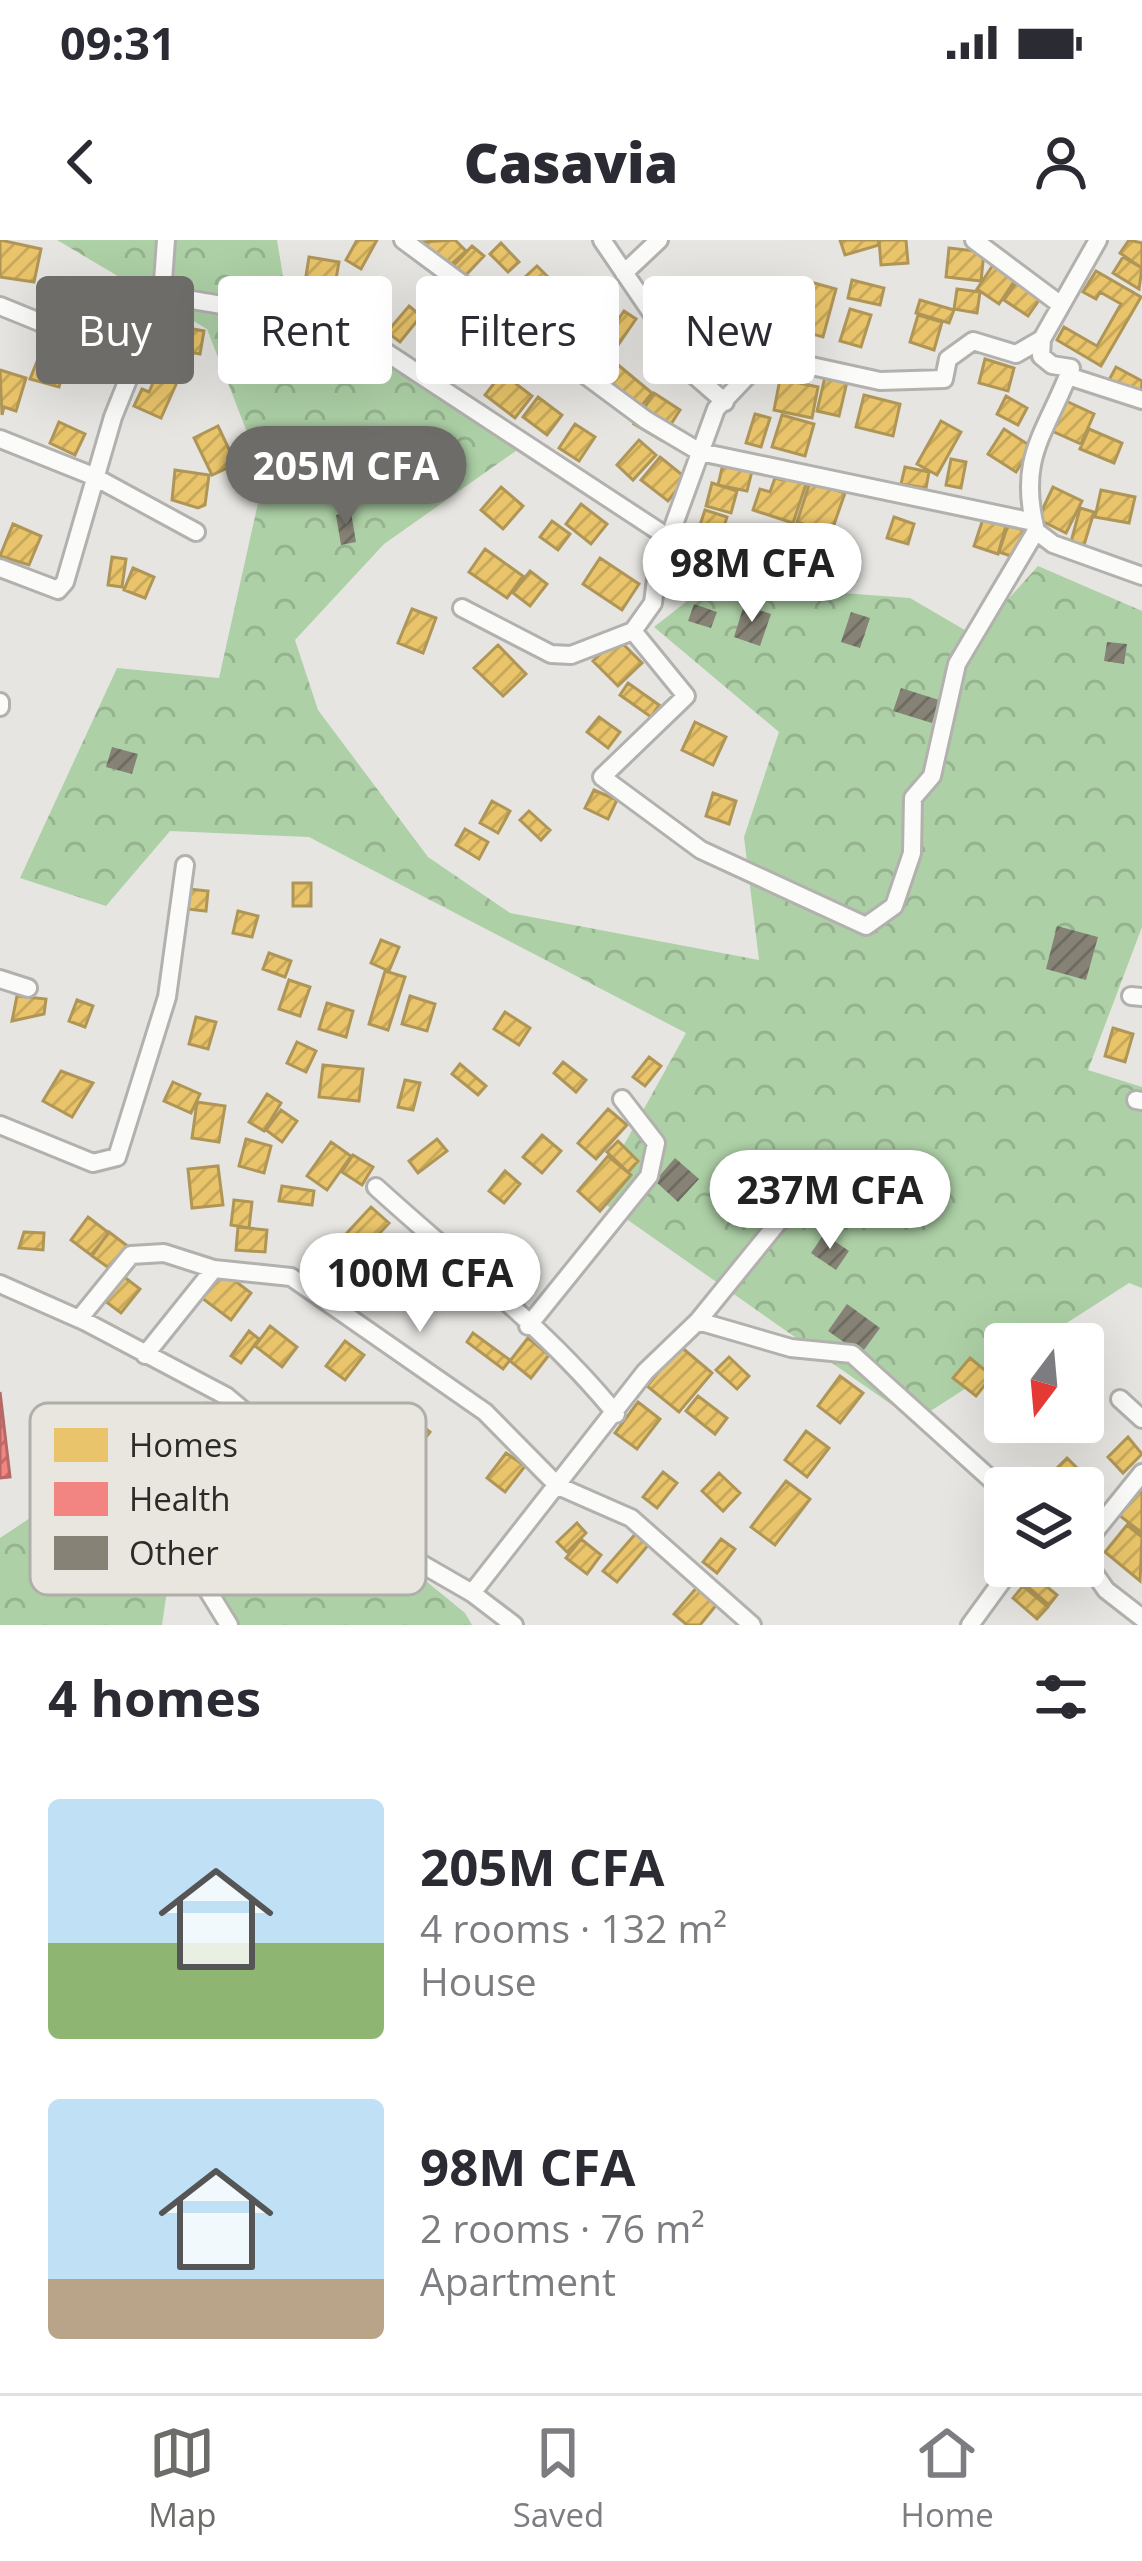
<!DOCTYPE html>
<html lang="en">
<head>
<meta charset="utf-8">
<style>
  body { margin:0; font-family:"Open Sans",sans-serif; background:#f2f2f3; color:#2b2b33; height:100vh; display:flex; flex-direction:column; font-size:45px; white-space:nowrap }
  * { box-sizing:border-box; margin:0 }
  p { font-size:39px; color:#7c7c81 }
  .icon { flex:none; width:66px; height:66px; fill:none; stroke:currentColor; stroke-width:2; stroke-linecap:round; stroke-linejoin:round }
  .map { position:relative; height:1385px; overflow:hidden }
  .panel { display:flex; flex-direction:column; background:#fff; flex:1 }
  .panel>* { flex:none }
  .hud { position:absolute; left:36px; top:36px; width:1071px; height:108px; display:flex; gap:24px }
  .needle { width:78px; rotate:196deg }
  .buttons { position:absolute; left:984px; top:1083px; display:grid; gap:24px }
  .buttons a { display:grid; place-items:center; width:120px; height:120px; border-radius:12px; background:#fff; box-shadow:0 12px 48px #0002; font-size:60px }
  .price { position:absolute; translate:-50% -102px; padding:0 27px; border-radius:42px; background:#fff; color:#222; font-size:39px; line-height:78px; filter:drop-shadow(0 3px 6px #0008) }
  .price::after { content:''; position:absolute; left:50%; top:72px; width:36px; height:27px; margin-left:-18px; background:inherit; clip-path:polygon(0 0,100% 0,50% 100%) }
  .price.selected { background:#6d6c69; color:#fff }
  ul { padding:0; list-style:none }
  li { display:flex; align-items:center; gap:36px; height:300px; padding:0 48px }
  li span { display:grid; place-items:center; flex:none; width:336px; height:240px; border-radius:12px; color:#555 }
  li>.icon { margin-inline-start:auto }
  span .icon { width:144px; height:144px; fill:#fffc; stroke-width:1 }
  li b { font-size:51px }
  h2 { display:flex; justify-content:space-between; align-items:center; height:144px; padding:0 48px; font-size:51px }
  .pill { padding:0 42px; border-radius:12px; background:#fff; box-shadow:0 12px 48px #0002; font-size:42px; line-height:108px }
  .pill.selected { background:#6d6c69; color:#fff }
  .status { display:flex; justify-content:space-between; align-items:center; height:84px; padding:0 60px; background:#fff; direction:ltr }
  .status svg { height:33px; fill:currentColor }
  header { display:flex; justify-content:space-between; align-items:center; height:156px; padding:0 48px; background:#fff; font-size:54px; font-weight:800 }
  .tab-bar { display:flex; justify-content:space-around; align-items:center; height:168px; border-top:3px solid #e1e1e2; background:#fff; font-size:33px; color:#7c7c81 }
  .tab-bar a { display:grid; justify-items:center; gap:6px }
  .tab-bar .selected { color:#6d6c69 }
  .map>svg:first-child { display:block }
  .forest { fill:url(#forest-crowns) }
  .homes { fill:url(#homes-hatch); stroke:#b09656; stroke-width:3 }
  .health { fill:url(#health-hatch); stroke:#b76967; stroke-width:3 }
  .building { fill:url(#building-hatch) }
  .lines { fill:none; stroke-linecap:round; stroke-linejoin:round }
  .minor-casing { stroke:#b2b1ae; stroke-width:22 }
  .minor { stroke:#fbfbfa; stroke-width:16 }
  .key { fill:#e8e6df; stroke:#b0aea8; stroke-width:3 }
  .key-label { font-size:33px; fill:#2c2b29 }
</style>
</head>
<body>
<div class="status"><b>09:31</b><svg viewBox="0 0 49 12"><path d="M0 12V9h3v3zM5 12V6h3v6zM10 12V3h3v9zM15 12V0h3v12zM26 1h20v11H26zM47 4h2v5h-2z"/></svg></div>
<header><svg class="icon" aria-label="back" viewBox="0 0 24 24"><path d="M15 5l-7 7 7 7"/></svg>Casavia<svg class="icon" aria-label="person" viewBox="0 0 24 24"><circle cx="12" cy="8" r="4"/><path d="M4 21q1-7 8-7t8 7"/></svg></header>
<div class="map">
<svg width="1142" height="1385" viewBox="0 0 1142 1385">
  <defs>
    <pattern id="forest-crowns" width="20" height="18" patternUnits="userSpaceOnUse" patternTransform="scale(3)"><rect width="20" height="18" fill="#add0a6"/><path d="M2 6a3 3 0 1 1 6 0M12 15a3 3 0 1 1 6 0" fill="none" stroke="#95b38f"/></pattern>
    <pattern id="homes-hatch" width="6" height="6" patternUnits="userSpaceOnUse" patternTransform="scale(3)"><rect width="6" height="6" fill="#e9c46a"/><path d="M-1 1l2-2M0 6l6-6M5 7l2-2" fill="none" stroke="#c8a95c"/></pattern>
    <pattern id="health-hatch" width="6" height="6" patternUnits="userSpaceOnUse" patternTransform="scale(3)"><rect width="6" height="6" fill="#f28482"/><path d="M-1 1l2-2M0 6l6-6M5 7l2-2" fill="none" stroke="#c46c6a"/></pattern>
    <pattern id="building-hatch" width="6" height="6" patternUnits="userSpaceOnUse" patternTransform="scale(3)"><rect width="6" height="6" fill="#868275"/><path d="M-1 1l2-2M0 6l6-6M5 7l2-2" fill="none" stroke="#6e6b60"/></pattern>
  </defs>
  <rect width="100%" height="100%" fill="#e6e5e1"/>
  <path class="forest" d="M57,0h220l10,60 233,148 -136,96 -89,96 23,70 110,147 82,56 249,47 -15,-123 35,-105 -125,-105 56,-44 200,15 65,38 63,-70 104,45v316l-54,143 54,17v201l-13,-5 -95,61h-29v19l-90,58 -320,-224 91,-164 -377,-196 -139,-6 -64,75 -86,-28 97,-210 102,10 45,-202 -57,-147z
    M206,1161l259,212 7,12h-245l-55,-70 -10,70h-162v-87z"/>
  <path class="homes" d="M0,0l41,9 -7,33 -34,-5z
    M357,0h20l-16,29 -15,-9z
    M455,0l11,11 -20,18 -25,-27z
    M840,0h38l1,5 -34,10z
    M879,0h27l2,23 -27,2z
    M1129,0l13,3v25l-22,-15z
    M501,3l18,19 -11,10 -18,-18z
    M472,6l12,10 -21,22 -11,-11z
    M949,8l35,4 -3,29 -35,-4z
    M309,17l30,5 -6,34 -22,-3 1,-10 -7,-1z
    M1123,17l19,11 -3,21 -26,-16z
    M993,25l22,15 -16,24 -22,-15z
    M537,26l22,22 -11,11 -23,-22z
    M1096,31l45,26 -40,69 -44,-26 7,-13 33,19 24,-42 -21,-12 -4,7 -13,-7z
    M852,40l32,8 -4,17 -32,-7z
    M1018,40l24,16 -14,20 -24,-16z
    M807,41l29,8 -13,48 -29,-8z
    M356,48l17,9 -16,30 -17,-9z
    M957,49l23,3 -3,21 -23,-4z
    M920,60l34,10 -5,13 -33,-10z
    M409,66l12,10 -21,26 -13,-10z
    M850,69l21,6 -10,32 -21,-6z
    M624,71l12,8 -18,26 -11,-9z
    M918,75l24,7 -8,28 -24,-8z
    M188,88l16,3 -4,23 -17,-3z
    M440,89l19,19 -22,23 -19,-20z
    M46,99l25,7 -12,41 -29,-8z
    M985,119l29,9 -6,23 -29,-8z
    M162,122l20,9 -21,47 -27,-12 8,-17 7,3z
    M617,124l35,29 -18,22 -36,-28z
    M1116,127l26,14 -1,15 -32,-16z
    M0,130l26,8 -10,33 -12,-4 -2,8z
    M502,133l30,23 -17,22 -30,-23z
    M825,137l22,5 -8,34 -22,-5z
    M780,139l38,8 -6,31 -38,-8z
    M654,153l26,17 -19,30 -27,-16z
    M864,155l36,9 -7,32 -37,-9z
    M1006,156l21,12 -9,17 -21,-11z
    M538,157l24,18 -15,20 -24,-18z
    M1066,161l28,13 -13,30 -29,-13z
    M755,174l15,4 -9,29 -15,-4z
    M782,175l32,9 -9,32 -33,-9z
    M941,181l20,11 -24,43 -20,-11z
    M59,182l26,12 -10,21 -25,-12z
    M575,184l20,13 -16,24 -20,-13z
    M218,186l18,38 -24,11 -18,-37z
    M1004,189l28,18 -16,25 -28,-18z
    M1089,189l33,14 -8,20 -34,-14z
    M639,200l17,15 -23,25 -16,-15z
    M660,217l26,21 -18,23 -27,-21z
    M951,219l15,3 -5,26 -15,-3z
    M723,224l29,7 -5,20 -29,-6z
    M905,227l24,5 -3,16 -25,-4z
    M175,230l34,5 -4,30 -7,3 -26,-8z
    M785,230l23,8 -15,45 -40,-13 7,-21 10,3 5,-14 7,2z
    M810,242l35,11 -14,40 -34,-11z
    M712,243l25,8 -6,22 -25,-7z
    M501,247l22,19 -20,23 -22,-19z
    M1053,247l29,14 -16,32 -28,-14z
    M1101,250l34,7 -6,26 -34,-6z
    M581,264l26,20 -16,20 -25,-20z
    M1080,268l14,4 -10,33 -13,-3z
    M705,270l22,7 -10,31 -23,-5z
    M894,277l20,7 -6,20 -21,-6z
    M983,279l23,7 -8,28 -24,-8z
    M552,281l18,13 -12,16 -18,-13z
    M13,284l28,12 -12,29 -29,-9z
    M764,285l25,8 -5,17 -25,-8z
    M1008,285l21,7 -9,27 -21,-7z
    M757,302l29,10 -5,14 -29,-9z
    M485,309l38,27 -16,22 -38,-26z
    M112,317l14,2 -4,28 -14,-2z
    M600,318l39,26 -17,26 -39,-26z
    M133,328l21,9 -9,21 -21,-8z
    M530,331l17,13 -17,22 -17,-13z
    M412,369l24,9 -13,35 -25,-10z
    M617,398l25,25 -24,23 -25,-25z
    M498,405l28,29 -23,22 -29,-28z
    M628,443l31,22 -8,12 -31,-22z
    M599,477l21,15 -12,16 -21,-16z
    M695,482l31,15 -13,28 -31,-15z
    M594,550l23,10 -9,19 -23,-11z
    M713,553l23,8 -7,23 -23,-8z
    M492,561l18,10 -12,22 -18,-10z
    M529,571l21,19 -9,10 -21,-20z
    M465,589l23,13 -9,17 -23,-14z
    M293,643h18v23h-18z
    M189,649l19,2 -2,20 -19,-2z
    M238,671l20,5 -6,21 -19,-4z
    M381,700l18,7 -10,24 -18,-8z
    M269,713l22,8 -6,16 -22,-8z
    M385,731l20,6 -17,53 -19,-6z
    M289,740l21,7 -10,29 -21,-7z
    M17,756l29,3 -2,15 -32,7z
    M410,756l25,8 -8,27 -25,-7z
    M77,760l16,6 -8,21 -16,-6z
    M327,763l26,8 -7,26 -27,-8z
    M505,772l25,16 -11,17 -25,-16z
    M196,777l20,5 -8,27 -19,-5z
    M1113,788l20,6 -8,28 -20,-6z
    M297,802l19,9 -10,21 -19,-9z
    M649,817l12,9 -16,20 -12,-9z
    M563,822l23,18 -10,12 -22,-19z
    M460,824l26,22 -8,9 -26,-21z
    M323,825l40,4 -4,32 -40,-4z
    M61,831l32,12 -21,34 -29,-16z
    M405,840l15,3 -7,27 -15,-3z
    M173,842l27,12 -9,19 -27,-12z
    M267,854l14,9 -17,28 -15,-9z
    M197,862l28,4 -6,36 -27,-4z
    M608,869l19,16 -31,34 -18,-16z
    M281,870l16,11 -15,21 -16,-12z
    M542,895l19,16 -19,22 -19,-16z
    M246,899l25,7 -7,27 -25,-7z
    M437,899l10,12 -29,22 -9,-12z
    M618,901l20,20 -10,11 -21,-20z
    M331,902l20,14 -24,34 -20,-14z
    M353,915l20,12 -11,18 -20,-13z
    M608,916l23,19 -31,36 -22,-20z
    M218,926l5,39 -31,3 -4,-39z
    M505,931l15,13 -16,19 -15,-12z
    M282,946l32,5 -2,14 -33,-4z
    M234,960l18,2 -3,26 -18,-3z
    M371,967l18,16 -25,27 -18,-16z
    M88,977l21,16 -18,22 -20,-15z
    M238,987l29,3 -2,22 -29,-2z
    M24,992l20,1 -1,17 -24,-2z
    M109,992l21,16 -21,20 -17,-12z
    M337,1003l17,17 -21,20 -17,-16z
    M422,1017l20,15 -24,32 -21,-15z
    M369,1021l16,17 -20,20 -16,-17z
    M222,1031l29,22 -20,27 -29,-22z
    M119,1033l21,16 -19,24 -20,-15z
    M270,1086l27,21 -15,20 -27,-21z
    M249,1091l10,8 -18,24 -10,-7z
    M473,1093l37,27 -7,9 -36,-27z
    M528,1098l21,17 -18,23 -21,-17z
    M345,1101l19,14 -19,25 -19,-14z
    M680,1106l32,27 -33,39 -32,-26z
    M729,1117l20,19 -12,13 -21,-19z
    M970,1118l22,18 -16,20 -23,-18z
    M840,1136l23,17 -23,30 -22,-17z
    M698,1156l29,22 -12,16 -29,-23z
    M638,1162l22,17 -23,30 -22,-16z
    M412,1178l18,14 -17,22 -18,-13z
    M806,1191l23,17 -22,29 -22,-17z
    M1128,1197l14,17 -19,19 -15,-16z
    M506,1213l19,13 -20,26 -18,-14z
    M1067,1218l16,16 -15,14h-31z
    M663,1232l14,11 -20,25 -14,-11z
    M719,1233l21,20 -17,18 -21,-20z
    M786,1241l24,18 -35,46 -24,-18z
    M1138,1250l4,3v40l-23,-18z
    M577,1283l9,10 -19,19 -10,-10z
    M1127,1285l15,12 -2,44 -35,-29z
    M637,1292l13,11 -33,39 -14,-11z
    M581,1299l20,16 -14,19 -21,-16z
    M721,1299l14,10 -18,24 -14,-11z
    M1029,1332l28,23 -8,10 -28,-24z
    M698,1346l20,17 -18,22h-13l-13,-11z
    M1023,1346l25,21 -11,12 -24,-21z"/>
  <path class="health" d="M0,1152l10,85 -10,1z"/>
  <path class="building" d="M351,272l5,30 -15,3 -5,-30z
    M694,364l23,8 -6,16 -23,-7z
    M744,365l27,9 -11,32 -26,-9z
    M851,372l19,6 -10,30 -19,-6z
    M1107,402l20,2 -3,20 -20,-3z
    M901,448l38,12 -7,23 -39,-12z
    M112,507l26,7 -6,20 -26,-7z
    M1057,686l41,11 -12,43 -40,-11z
    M675,918l24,21 -21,23 -23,-21z
    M820,960l19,14 -15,20 -18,-14z
    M824,994l25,17 -13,19 -25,-17z
    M847,1064l33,24 -19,26 -33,-23z"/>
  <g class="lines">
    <defs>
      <path id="minor" d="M403,0l243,180 54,32 334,70
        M602,0l92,135 31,27
        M974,0l87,65
        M624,33l35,-33
        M162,55l84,14 126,34 297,195
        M0,66l133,54
        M1042,99l-1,17 11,9 19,3c-25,66 -54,88 -35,163l17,13 89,32
        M1068,136l74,24
        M0,199l93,37 103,56
        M0,328l58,22 7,-8 48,-165 49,-122 4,-55
        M462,368l89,46 20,1 62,-24 20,-28 4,-32 59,-162 38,-40 21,-11 105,23 64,-2 4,-20 25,-18 43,13 26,-15 56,-99
        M633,391l53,65 -84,81 99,73 165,76 28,-20 18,-53 1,-55 19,-22 25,-112 79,-133
        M0,462v5
        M0,739l28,9
        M1131,756l11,1
        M1136,860l6,1
        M0,885l93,38 24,-6 50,-160 18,-132
        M376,947c81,74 171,142 240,227
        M0,1044l86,38 140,74 55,46 94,95 97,56 42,32
        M79,1079l52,-64 33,-2 50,16
        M698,1081l93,27 61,6 153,138
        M528,1086l121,-150 7,-33 -34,-44
        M145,1115l69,-86 77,8 194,135 73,74 73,32 121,107
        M1120,1159l22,20
        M1083,1306l59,-73
        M1083,1317l23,33 36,28
        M472,1353l173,-221 53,-51 82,-101
        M229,1385l-51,-83 103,-100
        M970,1385l43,-59"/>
    </defs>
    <use href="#minor" class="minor-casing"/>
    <use href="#minor" class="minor"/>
  </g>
  <rect x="30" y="1163" width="396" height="192" rx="18" class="key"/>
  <rect x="54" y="1188" width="54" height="34" fill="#e9c46a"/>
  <rect x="54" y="1242" width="54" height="34" fill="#f28482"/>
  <rect x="54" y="1296" width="54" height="34" fill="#868275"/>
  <g class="key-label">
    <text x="129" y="1217">Homes</text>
    <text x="129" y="1271">Health</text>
    <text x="129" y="1325">Other</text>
  </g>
</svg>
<div class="buttons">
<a><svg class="needle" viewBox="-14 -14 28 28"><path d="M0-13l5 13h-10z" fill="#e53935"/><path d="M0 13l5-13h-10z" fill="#7c7c81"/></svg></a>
<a><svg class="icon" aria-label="layers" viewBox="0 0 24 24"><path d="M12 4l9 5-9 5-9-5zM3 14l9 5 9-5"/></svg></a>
</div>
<b class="price selected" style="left:346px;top:288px">205M CFA</b>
<b class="price" style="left:752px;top:385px">98M CFA</b>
<b class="price" style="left:830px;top:1012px">237M CFA</b>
<b class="price" style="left:420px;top:1095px">100M CFA</b>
<div class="hud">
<a class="pill selected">Buy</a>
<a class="pill">Rent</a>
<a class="pill">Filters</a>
<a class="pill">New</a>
</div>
</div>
<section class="panel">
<h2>4 homes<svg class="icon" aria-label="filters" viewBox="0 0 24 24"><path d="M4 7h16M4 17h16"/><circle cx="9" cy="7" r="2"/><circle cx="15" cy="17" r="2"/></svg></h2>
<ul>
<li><span style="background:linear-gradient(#bfe0f5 60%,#8fb573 0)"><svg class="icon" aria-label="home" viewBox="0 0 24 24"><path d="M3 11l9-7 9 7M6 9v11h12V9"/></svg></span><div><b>205M CFA</b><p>4 rooms · 132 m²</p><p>House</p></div></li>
<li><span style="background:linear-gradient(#bfe0f5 75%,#b9a48a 0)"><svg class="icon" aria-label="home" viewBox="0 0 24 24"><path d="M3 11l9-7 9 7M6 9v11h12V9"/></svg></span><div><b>98M CFA</b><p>2 rooms · 76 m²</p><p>Apartment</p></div></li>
</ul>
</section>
<nav class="tab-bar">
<a class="selected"><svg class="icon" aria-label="map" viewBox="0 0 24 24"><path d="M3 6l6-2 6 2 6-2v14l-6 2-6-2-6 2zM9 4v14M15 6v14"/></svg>Map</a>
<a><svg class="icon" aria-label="saved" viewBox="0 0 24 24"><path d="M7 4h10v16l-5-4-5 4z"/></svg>Saved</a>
<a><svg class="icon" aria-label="home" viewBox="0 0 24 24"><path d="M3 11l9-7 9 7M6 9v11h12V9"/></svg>Home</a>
</nav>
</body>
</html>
